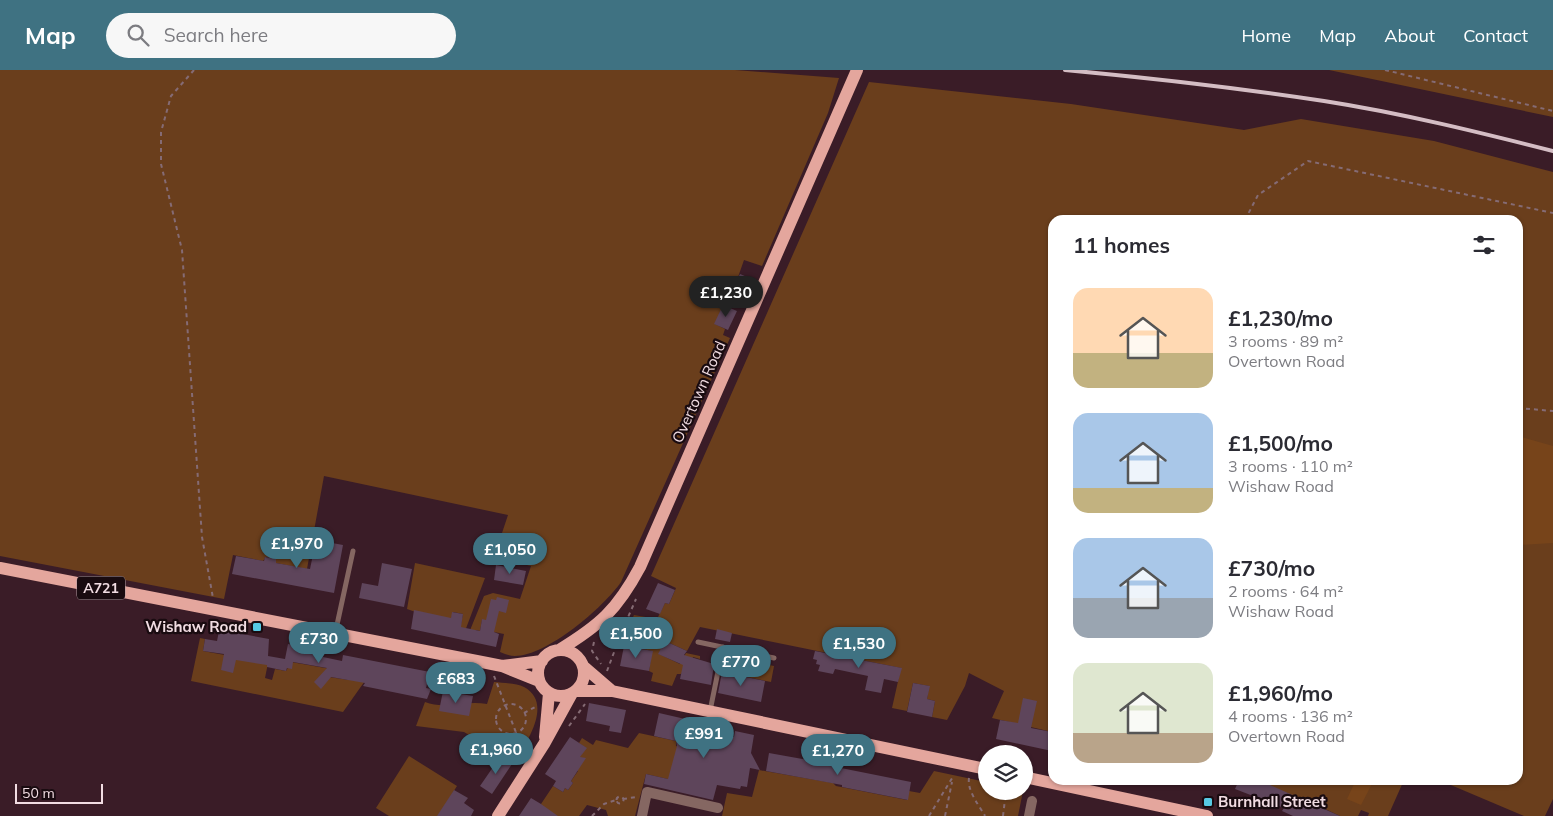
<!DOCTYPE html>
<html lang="en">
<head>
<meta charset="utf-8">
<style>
  body { margin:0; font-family:Mulish,sans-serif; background:#f7f7f7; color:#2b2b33; height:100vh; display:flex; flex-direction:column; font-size:19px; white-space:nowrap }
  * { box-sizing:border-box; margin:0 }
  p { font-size:16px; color:#7c7c81 }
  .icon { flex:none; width:28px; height:28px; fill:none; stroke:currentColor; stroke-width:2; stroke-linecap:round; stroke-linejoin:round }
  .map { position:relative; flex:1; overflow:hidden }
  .details { position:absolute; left:1048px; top:145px; width:475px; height:570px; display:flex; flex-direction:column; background:#fff; border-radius:15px; box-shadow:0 1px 4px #0004 }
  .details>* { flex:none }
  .tools { position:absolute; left:978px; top:675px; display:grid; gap:10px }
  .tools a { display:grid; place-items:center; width:55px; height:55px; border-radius:50%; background:#fff; box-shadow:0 1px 4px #0004; font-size:25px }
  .scale { position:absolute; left:15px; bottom:12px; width:88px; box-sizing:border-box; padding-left:5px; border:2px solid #f1dce2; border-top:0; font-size:14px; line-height:18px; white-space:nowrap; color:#f1dce2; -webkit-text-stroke:4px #190b10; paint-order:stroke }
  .price { position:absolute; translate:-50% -42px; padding:0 11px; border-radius:18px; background:#3f7282; color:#fff; font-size:16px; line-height:32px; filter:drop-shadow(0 1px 2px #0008) }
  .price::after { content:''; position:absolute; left:50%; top:30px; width:15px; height:11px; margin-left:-8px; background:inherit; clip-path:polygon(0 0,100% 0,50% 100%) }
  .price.active { background:#222; color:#fff }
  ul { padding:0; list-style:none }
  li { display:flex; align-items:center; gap:15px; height:125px; padding:0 25px }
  li span { display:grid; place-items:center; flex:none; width:140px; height:100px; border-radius:15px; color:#555 }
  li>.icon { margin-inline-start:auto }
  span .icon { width:60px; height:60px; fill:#fffc; stroke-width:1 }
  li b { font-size:21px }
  h2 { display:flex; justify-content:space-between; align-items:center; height:60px; padding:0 25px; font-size:21px }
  header { display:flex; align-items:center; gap:30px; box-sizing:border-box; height:70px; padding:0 25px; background:#3f7282; color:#fff }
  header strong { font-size:24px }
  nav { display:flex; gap:28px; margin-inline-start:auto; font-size:18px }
  .search { width:350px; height:45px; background:#f7f7f7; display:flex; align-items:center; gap:12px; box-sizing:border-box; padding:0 18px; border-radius:28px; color:#7c7c81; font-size:19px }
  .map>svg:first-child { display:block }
  .green { fill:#6a3e1c }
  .forest { fill:#77441a }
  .building { fill:#5e455b }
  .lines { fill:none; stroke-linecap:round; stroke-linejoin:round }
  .path { stroke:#856b74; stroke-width:2; stroke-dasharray:4 4; stroke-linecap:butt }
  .service { stroke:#856762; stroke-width:5 }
  .minor { stroke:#856762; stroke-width:10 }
  .primary { stroke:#e4a69d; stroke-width:12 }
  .rail { stroke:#d4bdc4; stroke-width:4 }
  .poi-dot { fill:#57c9e3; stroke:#190b10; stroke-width:2 }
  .labels { text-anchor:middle; stroke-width:4.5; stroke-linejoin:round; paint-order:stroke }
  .shield { fill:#190b10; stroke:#b09da3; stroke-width:1 }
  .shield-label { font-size:14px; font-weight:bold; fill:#f1dce2 }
  .street-label { font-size:15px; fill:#f1dce2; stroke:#190b10 }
  .poi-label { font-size:15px; font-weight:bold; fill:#f1dce2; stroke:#190b10; text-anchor:end }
</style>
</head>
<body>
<header>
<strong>Map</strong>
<div class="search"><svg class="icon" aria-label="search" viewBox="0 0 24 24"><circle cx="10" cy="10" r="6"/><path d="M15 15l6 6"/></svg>Search here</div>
<nav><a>Home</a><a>Map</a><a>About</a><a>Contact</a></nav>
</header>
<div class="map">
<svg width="1553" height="746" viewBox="0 0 1553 746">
  <rect width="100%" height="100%" fill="#3a1c27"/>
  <path class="green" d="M0,0h735l104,8 -11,35 -66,153 -18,-6 -7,20 -5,-3 -4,8 4,2 -17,37 10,5 -2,6 7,3 -109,244c-17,25 -74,74 -106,74 -5,0 -10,-2 -15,-4l4,-18 -10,-2 -12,-12 -2,11 -4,-1 -10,10 18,-44 9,-3 27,6 11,-33 -37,-9 14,-42 -184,-39 -17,93 -31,-6v-4l-10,-2 -3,4 -30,-6 -9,44 -224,-43z
    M1329,0h224v47z
    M869,12l202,22 173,26 57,-11 133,22 119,31v627l-8,17h-21l-85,-36h79v-560h-466v512l-60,-14 12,-27 -35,-18 -4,13 -18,34 -15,-3 3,-16 -8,-2 2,-13 -16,-3 -6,28 -15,-3 9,-40 -201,-41 -13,24 -22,-10 -6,13 21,10 6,-11 14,3v3l-7,-2 -1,6 -11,11h-4l-5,12 -21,-5 2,-8 -4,-2 3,-20 -31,-7 13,-29 23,4 8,-16 4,1 7,-16 -25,-12z
    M415,493l70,15 -23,61 -4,-1 5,-24 -10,-2 -3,12 -43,-15z
    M200,568l5,1 -2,12 65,12 -3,15 7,2 3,-11 11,2 5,-9 40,7 -2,8 20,3 18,-2 -24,34 -152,-31z
    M725,586l49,10 -3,16 -49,-10z
    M494,612c9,1 22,1 30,5 30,16 2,57 -10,75l-50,-30 -48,-6 9,-24c20,8 40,-2 62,2z
    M639,663l37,8v5l7,1 2,36 -39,-9 -11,42h-27l-2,-6 -19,-5 -8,11h-33l-5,-12 12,-18 10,6 2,-4 3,2 5,-7 -2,-2 7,-10 -6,-4 14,-19 -7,-5 3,-5 11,7 3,-5 32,8z
    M409,686l48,30 -19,30h-49l-13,-8z
    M759,700l74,13 3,3 71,14 2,-9 11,2 14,-22 52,11v9h37l-5,25h-296l5,-23 25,4z
    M1263,710h141l-16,36h-20l1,-3 -8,-3 -3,6h-18l-19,-9 1,-3 -5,-2 -3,4 -52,-24z"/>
  <path class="forest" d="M1518,366l35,10v97l-35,2z
    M1356,710h18l-13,25 -14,-6z"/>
  <path class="building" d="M740,204l12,5 -6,14 -13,-5z
    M723,235l14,6 -9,19 -14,-6z
    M316,470l27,5 -9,48 -102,-19 4,-18 28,5 1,-4 11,2v4l34,6z
    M382,493l30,6 -8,38 -45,-9 3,-15 16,3z
    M496,495l30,6 -3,14 -29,-5z
    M658,513l17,7 -6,14 -4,-1 -5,11 -14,-5z
    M497,527l12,3 -3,13 -7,-2 -5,21 5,2 -3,13 -85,-18 3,-19 37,8 1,-6 11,2 -2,13 19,4 2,-12 4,1 5,-21 5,1z
    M220,556l17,3v4l32,6 -1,17 17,3 3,-15 37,6 -2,7 19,4 1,-6 87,17 -4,16 5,1 -4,10 -64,-13 2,-3 -34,-6 -10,12 -7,-7 13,-14 -34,-6 -1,7 -5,-1 -1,3 -19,-4v-2l-31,-5 -3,13 -12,-3 3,-16 -21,-3 2,-12 12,2z
    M717,559l15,4 -2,9 -15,-3z
    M665,571l22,10 -3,4 30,9 -3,21 -31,-6 3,-14 -25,-11z
    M624,576l29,5 -4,20 -29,-5z
    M815,581l87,17 -4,14 -14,-3 -3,14 -16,-3 3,-14 -33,-7 -2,5 -15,-3 2,-6 -4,-1 1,-4 -4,-1z
    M722,602l43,9 -4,21 -43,-9z
    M913,613l17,3 -3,13 8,2 -3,16 -25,-5z
    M443,621l30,5 -4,20 -30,-5z
    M1023,628l14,3 -6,27 21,4v19l-56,-12 4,-19 18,3z
    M589,633l37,7 -5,23 -12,-2 1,-5 -24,-5z
    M659,643l35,8 -2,11 18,4 1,-4 23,5 1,-6 19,4 -3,18 9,17 -10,-2 -3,19 -6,-1 -1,3 -23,-4 -4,15 -69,-16 2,-10 22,5 9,-33 -1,-5 -22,-5z
    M570,667l17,11 -7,9 6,1 -15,23 2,2 -5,7 -3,-2 -2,4 -10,-6 3,-5 -11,-7z
    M769,683l67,12v2l75,15 -3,18 -66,-13v-2l-76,-14z
    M500,687l12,7 -20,30 -12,-8z
    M1239,710h20l81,36h-47l-11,-5 2,-3 -49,-19z
    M454,720l14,8 -4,5 10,7 -3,6h-34z
    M531,728l10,6 17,12h-39z"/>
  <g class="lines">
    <path class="path" d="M194,0l-23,26 -10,36v32l21,86 20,287 11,61
      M1385,0l168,41
      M1245,150l13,-25 50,-34 245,52
      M1518,338l35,3
      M622,561l14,-32
      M594,572l-2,9 9,13
      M607,601l9,-24
      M494,606l30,77
      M496 649a15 15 0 1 1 30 0a15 15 0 1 1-30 0Z
      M524,643l11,-6
      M569,656l16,-22
      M969,708c-2,13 10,27 16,38
      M616.5 730a3.5 3.5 0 1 1 7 0a3.5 3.5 0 1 1-7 0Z
      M623,729l13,-2
      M592,746l12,-12 12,-4
      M929,746l25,-41
      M945,746l7,-34
      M1003,746l3,-25"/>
    <path class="service" d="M603,549l16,21 22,-1 8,-5
      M335,564l18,-83
      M698,572l76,16
      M710,641l13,-64"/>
    <path class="minor" d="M642,746l5,-24 71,16
      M1029,746l3,-15"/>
    <path class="primary" d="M0,498l487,95 15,3 37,15
      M538 603a23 23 0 1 1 46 0a23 23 0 1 1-46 0Z
      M559,580c41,-25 58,-40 81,-83l217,-497
      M502,596l40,-5
      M583,596l29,25
      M577,621h35l374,78
      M545,667l4,-44
      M1024,707l183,39
      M498,746l46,-72 27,-49"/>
    <path class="rail" d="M1065,0c86,8 173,18 259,31 77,12 154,31 229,50"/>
  </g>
  <g class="poi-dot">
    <rect x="252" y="552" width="10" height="10" rx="2.5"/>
    <rect x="1203" y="727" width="10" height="10" rx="2.5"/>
  </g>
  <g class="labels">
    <rect class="shield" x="77" y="506.5" width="48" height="23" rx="4"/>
    <g class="shield-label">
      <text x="101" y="523">A721</text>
    </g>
    <g class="street-label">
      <text transform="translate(699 322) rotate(-66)" y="5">Overtown Road</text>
    </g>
    <g class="poi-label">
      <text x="247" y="562">Wishaw Road</text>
      <text x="1218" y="737" text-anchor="start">Burnhall Street</text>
    </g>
  </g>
</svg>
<div class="tools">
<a><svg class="icon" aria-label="layers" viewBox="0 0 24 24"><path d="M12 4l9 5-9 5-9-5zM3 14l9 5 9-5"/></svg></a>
</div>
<div class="scale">50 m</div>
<b class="price active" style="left:726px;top:248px">£1,230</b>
<b class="price" style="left:297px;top:499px">£1,970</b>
<b class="price" style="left:510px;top:505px">£1,050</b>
<b class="price" style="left:636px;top:589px">£1,500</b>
<b class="price" style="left:319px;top:594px">£730</b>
<b class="price" style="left:859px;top:599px">£1,530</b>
<b class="price" style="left:741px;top:617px">£770</b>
<b class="price" style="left:456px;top:634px">£683</b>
<b class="price" style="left:704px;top:689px">£991</b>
<b class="price" style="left:496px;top:705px">£1,960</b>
<b class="price" style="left:838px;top:706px">£1,270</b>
<section class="details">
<h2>11 homes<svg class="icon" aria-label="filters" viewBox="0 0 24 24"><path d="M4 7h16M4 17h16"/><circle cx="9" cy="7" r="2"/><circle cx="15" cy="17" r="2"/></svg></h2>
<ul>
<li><span style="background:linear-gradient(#ffd9b3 65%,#c2b280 0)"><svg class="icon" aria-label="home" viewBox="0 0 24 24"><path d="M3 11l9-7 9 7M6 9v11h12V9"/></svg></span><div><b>£1,230/mo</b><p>3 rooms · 89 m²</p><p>Overtown Road</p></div></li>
<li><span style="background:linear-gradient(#a9c7e8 75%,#c2b280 0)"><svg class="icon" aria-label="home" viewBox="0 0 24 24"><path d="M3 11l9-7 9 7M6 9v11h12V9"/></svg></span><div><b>£1,500/mo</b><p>3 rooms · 110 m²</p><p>Wishaw Road</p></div></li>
<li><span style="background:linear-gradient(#a9c7e8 60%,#9aa5b1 0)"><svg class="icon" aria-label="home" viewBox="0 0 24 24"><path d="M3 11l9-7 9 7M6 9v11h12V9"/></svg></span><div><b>£730/mo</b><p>2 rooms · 64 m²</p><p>Wishaw Road</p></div></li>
<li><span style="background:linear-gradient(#dfe7d0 70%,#b9a48a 0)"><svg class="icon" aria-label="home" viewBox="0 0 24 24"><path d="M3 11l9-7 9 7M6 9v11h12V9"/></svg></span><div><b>£1,960/mo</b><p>4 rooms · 136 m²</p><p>Overtown Road</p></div></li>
</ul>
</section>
</div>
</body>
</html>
